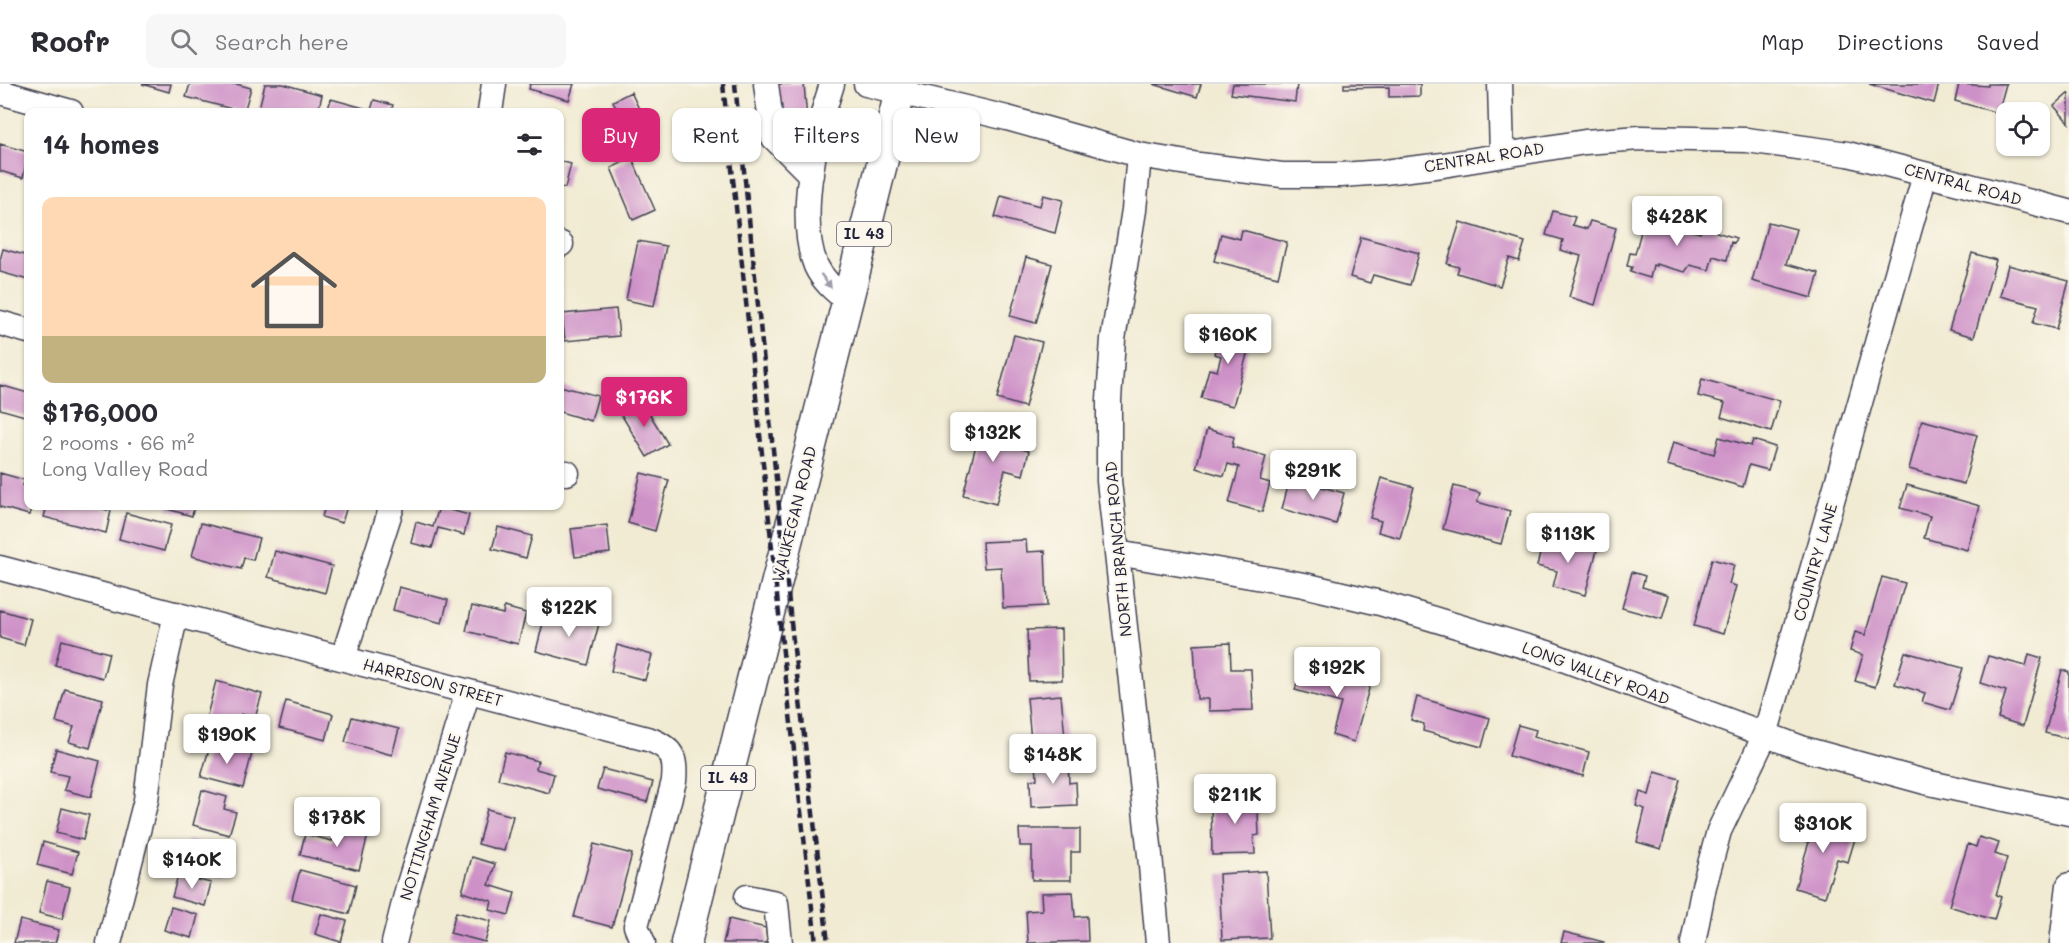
<!DOCTYPE html>
<html lang="en">
<head>
<meta charset="utf-8">
<style>
  body { margin:0; font-family:Mali,sans-serif; background:#f7f7f7; color:#2b2b33; height:100vh; display:flex; flex-direction:column; font-size:22px; white-space:nowrap }
  * { box-sizing:border-box; margin:0 }
  p { font-size:20px; color:#7c7c81 }
  .icon { flex:none; width:33px; height:33px; fill:none; stroke:currentColor; stroke-width:2; stroke-linecap:round; stroke-linejoin:round }
  .map { position:relative; flex:1; overflow:hidden }
  .side { position:absolute; left:24px; top:24px; width:540px; height:402px; display:flex; flex-direction:column; background:#fff; border-radius:12px; box-shadow:0 2px 4px #0004 }
  .side>* { flex:none }
  .banner { position:absolute; left:582px; top:24px; width:570px; height:54px; display:flex; gap:12px }
  .buttons { position:absolute; left:1996px; top:18px; display:grid; gap:12px }
  .buttons a { display:grid; place-items:center; width:54px; height:54px; border-radius:12px; background:#fff; box-shadow:0 2px 4px #0004; font-size:30px }
  .price { position:absolute; translate:-50% -51px; padding:0 14px; border-radius:6px; background:#fff; color:#222; font-size:20px; line-height:39px; filter:drop-shadow(0 2px 3px #0008) }
  .price::after { content:''; position:absolute; left:50%; top:36px; width:18px; height:14px; margin-left:-9px; background:inherit; clip-path:polygon(0 0,100% 0,50% 100%) }
  .price.current { background:#db2777; color:#fff }
  ul { padding:0; list-style:none }
  li { display:grid; align-content:center; gap:12px; height:318px; padding:0 18px }
  li span { display:grid; place-items:center; height:186px; border-radius:12px; color:#555 }
  li>.icon { margin-inline-start:auto }
  span .icon { width:108px; height:108px; fill:#fffc; stroke-width:1 }
  li b { font-size:26px }
  h2 { display:flex; justify-content:space-between; align-items:center; height:72px; padding:0 18px; font-size:26px }
  .pill { padding:0 21px; border-radius:12px; background:#fff; box-shadow:0 2px 4px #0004; font-size:21px; line-height:54px }
  .pill.current { background:#db2777; color:#fff }
  header { display:flex; align-items:center; gap:36px; box-sizing:border-box; height:84px; padding:0 30px; background:#fff; border-bottom:2px solid #e1e1e2 }
  header strong { font-size:28px }
  nav { display:flex; gap:33px; margin-inline-start:auto; font-size:21px }
  .search { width:420px; height:54px; background:#f7f7f7; display:flex; align-items:center; gap:15px; box-sizing:border-box; padding:0 21px; border-radius:12px; color:#7c7c81; font-size:22px }
  .map>svg:first-child { display:block }
  .building { fill:#ce91c7 }
  .lines { fill:none; stroke-linecap:round; stroke-linejoin:round }
  .minor-casing { stroke:#414052; stroke-width:27 }
  .major-casing { stroke:#414052; stroke-width:33 }
  .minor { stroke:#fff; stroke-width:24 }
  .major { stroke:#fff; stroke-width:30 }
  .rail { stroke:#22223b; stroke-width:4.5; stroke-dasharray:9 4.5; stroke-linecap:butt }
  .oneway { fill:#9c9ca7 }
  .labels { text-anchor:middle; stroke-width:4.5; stroke-linejoin:round; paint-order:stroke }
  .shield { fill:#fbf7ec; stroke:#636270; stroke-width:1.5 }
  .shield-label { font-size:15px; font-weight:bold; fill:#22223b }
  .street-label { font-size:16px; fill:#22223b; stroke:#fbf7ec }
</style>
</head>
<body>
<header>
<strong>Roofr</strong>
<div class="search"><svg class="icon" aria-label="search" viewBox="0 0 24 24"><circle cx="10" cy="10" r="6"/><path d="M15 15l6 6"/></svg>Search here</div>
<nav><a>Map</a><a>Directions</a><a>Saved</a></nav>
</header>
<div class="map">
<svg width="2069" height="859" viewBox="0 0 2069 859">
  <rect width="100%" height="100%" fill="#fbf7ec"/>
  <filter id="ink" filterUnits="userSpaceOnUse"><feTurbulence type="fractalNoise" baseFrequency=".0167" numOctaves="2"/><feDisplacementMap in="SourceGraphic" scale="12" xChannelSelector="R" yChannelSelector="G"/><feConvolveMatrix kernelMatrix="1 2 1 2 8 2 1 2 1" color-interpolation-filters="sRGB"/></filter>
  <filter id="wash" filterUnits="userSpaceOnUse"><feTurbulence type="fractalNoise" baseFrequency=".008" numOctaves="4" result="noise"/><feDisplacementMap in="SourceGraphic" scale="24" xChannelSelector="R" yChannelSelector="G"/><feGaussianBlur stdDeviation="1.35" result="paint"/><feColorMatrix in="noise" values="0 0 0 0 0 0 0 0 0 0 0 0 0 0 0 0 0 1.4 0 .05"/><feComposite in="paint" operator="in"/></filter>
  <g filter="url(#wash)">
    <rect width="100%" height="100%" fill="#f1ebd3"/>
    <g id="blocks">
      <path class="building" d="M142,0h29l-2,8z
        M190,0h46l15,4 -7,24 -58,-15z
        M265,0h18l39,11 -4,17h-60z
        M530,0h44l-5,16 -40,-11z
        M772,0h32l3,35 -32,3z
        M1153,0h48l-4,13z
        M1233,0h64l-2,18 -64,-8z
        M1344,0h76v12l-31,1v-10l-45,1z
        M1869,0h70l-5,19z
        M1959,0l29,2v-2h18l-8,29 -43,-12z
        M631,8l8,17 -18,9 -8,-17z
        M2069,9v30l-15,-17z
        M331,15l40,11 3,-10 19,5 -2,7h-64z
        M0,60l28,8 -5,26 -23,-7z
        M632,74l23,52 -22,10 -22,-52z
        M560,77l11,3 -6,24 -5,-1z
        M1043,111l20,5 -8,33 -60,-16 6,-21 39,10z
        M1553,127l22,6 -3,8 15,4 3,-8 26,7 -21,77 -26,-8 12,-41 -21,-6 3,-10 -17,-5z
        M1661,127l14,4 -3,11 28,7 2,-8 14,4v3l20,6 -2,5 -3,-1 -4,18 -14,-4 -4,14 -19,-5 -5,7 -29,-8v2l-3,-1 -3,13 -20,-6 2,-5 -5,-1 3,-13 5,1 8,-30 13,4z
        M1460,138l65,20 -6,19 -10,-3 -9,28 -43,-13 2,-6 -12,-3z
        M1768,138l28,7 -10,35 33,9 -7,25 -60,-17z
        M1242,146l45,12 -9,35 -64,-16 7,-27 19,5z
        M1361,153l58,16 -9,32 -37,-10 -3,8 -20,-6z
        M638,157l28,5 -12,60 -28,-6z
        M3,165l25,7v24l-28,-8v-12z
        M1972,169l24,7 -22,77 -25,-7z
        M1026,173l26,7 -16,59 -26,-7z
        M2008,181l61,16 -13,48 -23,-6 5,-17 -38,-10z
        M616,225l3,27 -54,5 -3,-27z
        M1222,240l31,8 -20,74 -32,-8 8,-29 8,2 4,-15 -7,-2z
        M1014,251l28,7 -17,65 -28,-8z
        M1702,295l78,22 -9,31 -50,-15 4,-14 -27,-7z
        M0,301l28,8v24l-28,-8z
        M560,302l38,10 -7,25 -31,-9z
        M640,314l28,46 -21,13 -28,-46z
        M1922,336l55,15 -13,49 -55,-15z
        M982,338l31,9 -4,15 20,5 -6,24 -18,-5 -9,34 -33,-9z
        M1207,345l27,8 -2,10 34,9 -6,24 10,3 -8,29 -33,-9 10,-36 -11,-3 -4,12 -28,-8z
        M1719,353l32,9 2,-6 22,7 -7,23 -19,-5 -6,22 -76,-22 6,-23 41,12z
        M0,389l25,7 -2,5 5,2v19h4l-3,9 -29,-8z
        M641,389l28,7 -14,51 -27,-8z
        M1290,394l54,15 -8,31 -54,-15z
        M1381,394l33,9 -14,51 -22,-6 3,-11 -11,-3z
        M1907,401l73,21 -13,44 -43,-12 6,-22 -30,-8z
        M1454,402l26,7 -3,9 33,9 -9,33 -58,-15z
        M47,422h57l-1,3 8,2 -5,22 -62,-16z
        M168,422h26l-2,10 -25,-7z
        M325,422h22l-5,17 -20,-6z
        M439,423l30,8 -5,20 -26,-7 -6,20 -21,-5 5,-21 17,5z
        M126,429l45,12 -7,26 -45,-12z
        M201,439l58,15 -6,22 -9,-2 -3,11 -49,-13z
        M607,441l3,28 -35,4 -4,-28z
        M498,443l34,9 -6,22 -34,-9z
        M1544,453l53,13 -12,45 -32,-8 4,-16 -20,-5z
        M1026,456l1,12 18,-1 2,55 -44,2 -2,-41 -17,1 -2,-26z
        M275,467l57,15 -7,27 -57,-16z
        M1712,475l22,6 -5,19 7,2 -13,48 -29,-8z
        M1632,488l13,4 -3,11 27,8 -7,24 -40,-11z
        M1882,493l23,6 -30,104 -20,-6 8,-26 -13,-4 5,-19 10,3z
        M399,503l49,13 -6,23 -49,-13z
        M472,522l31,8 1,-7 22,6 -8,31 -52,-13z
        M0,526l31,9 -7,26 -24,-7z
        M567,527l33,9 -12,45 -52,-14 8,-32 19,5z
        M1061,545l1,51 -33,1 -2,-51z
        M62,556l47,13 -6,25 -48,-13z
        M1230,559l1,26h20l2,41 -44,1v-12h-12l-3,-54z
        M617,561l35,10 -7,25 -34,-9z
        M1905,568l58,16 -13,42 -28,-8 3,-9 -30,-9z
        M2029,570l13,4 -19,68 -25,-8 8,-27 -26,-8 8,-27 38,10z
        M1302,582l68,19 -16,57 -22,-7 9,-32 -46,-13z
        M2062,586l7,2v67l-24,-6z
        M216,597l46,13 -7,24 -14,-4 -4,13 -31,-8z
        M65,605l38,10 -13,49 -21,-6 5,-15 -18,-5z
        M1061,611l5,53 -34,3 -5,-53z
        M1417,613l73,21 -8,29 -59,-16 1,-7 -13,-4z
        M286,617l47,13 -7,26 -47,-12z
        M352,633l47,12 -7,26 -47,-13z
        M1518,641l18,5 -2,7 55,15 -6,24 -74,-20z
        M211,658l41,11 -9,35 -42,-11z
        M56,665l44,12 -9,36 -27,-7 4,-14 -18,-4z
        M505,668l33,9 -2,8 18,5 -5,19 -51,-14z
        M1068,676l1,23 7,-1 1,23 -46,2 -1,-27 7,-1 -1,-17z
        M603,685l50,13 -6,20 -50,-13z
        M1655,688l25,7 -19,70 -24,-7 8,-33 -9,-3 4,-14 9,3z
        M202,706l25,7 -3,12 12,3 -7,23 -36,-10z
        M1257,709l2,42 -5,1 1,18 -43,1 -1,-52 16,-1v-8z
        M62,724l27,7 -6,25 -27,-7z
        M487,725l26,7 -9,35 -26,-7z
        M1806,732l51,16 -9,30 -11,-3 -12,38 -30,-9 14,-46 -10,-3z
        M336,743l32,8 -9,35 -59,-15 5,-21 27,7z
        M1019,745h61v23h-9v28h-39v-34h-12z
        M1979,753l20,6 -4,11 12,4 -11,37 5,2 -7,23 -45,-14 19,-62 8,3z
        M188,756l40,10 -8,28 -39,-10z
        M43,758l35,10 -6,22 -35,-9z
        M594,760l38,10 -20,73 -38,-10z
        M472,773l23,7 -6,21 26,8 -6,22 -19,-5 2,-9 -30,-9z
        M300,786l56,15 -7,29 -57,-15z
        M1266,787l4,67 -48,2 -3,-66z
        M178,791l33,8 -6,23 -33,-9z
        M47,797l23,6 -8,32 -23,-6z
        M1073,808l2,25 12,-1 1,25 -60,2 -2,-32 16,-1 -1,-17z
        M171,823l27,8 -6,23 -28,-8z
        M456,828l35,9 -6,21 -35,-9z
        M321,830l26,7 -6,21 -26,-8z
        M729,835l37,9 1,15h-44z
        M20,836l39,10 -4,13h-41z
        M1564,848l40,10v1h-43z"/>
    </g>
  </g>
  <g filter="url(#ink)">
    <use href="#blocks" fill-opacity="0" stroke="#414052" stroke-width="1.5"/>
    <g class="lines">
      <defs>
        <path id="minor" d="M766,0l7,53 38,38
          M832,0c-16,48 -36,134 -16,182 7,15 19,25 31,34
          M866,0l141,34 132,37 60,10 83,10h59l43,-3 59,-7 142,-23 55,-4 107,2 101,14 221,58
          M1500,0l2,70
          M0,8l71,20
          M490,28l4,-28
          M1139,71l-5,55 -21,129 -4,61v81l41,374 8,88
          M560,160h1
          M0,239l28,8
          M560,388l7,1
          M1117,469l187,32 76,18 167,50 257,96 121,33 144,31
          M0,484l651,172c22,9 25,18 23,41l-38,145 7,17
          M343,574l49,-152
          M747,813l29,6 4,40
          M109,859l37,-143 14,-115 16,-71
          M394,859l14,-56 60,-195
          M1693,859l11,-57 15,-55 46,-96 160,-560
          M2062,859l7,-58"/>
        <path id="major" d="M686,859l216,-859"/>
      </defs>
      <use href="#minor" class="minor-casing"/>
      <use href="#major" class="major-casing"/>
      <use href="#minor" class="minor"/>
      <use href="#major" class="major"/>
      <path class="rail" d="M723,0l61,578 32,281
        M735,0l57,548 36,311"/>
    </g>
    <defs><path id="oneway-solid" d="M-6-.8H1V-3.2L6.5 0L1 3.2V.8H-6Z" transform="scale(1.5)"/></defs>
    <use class="oneway" href="#oneway-solid" transform="translate(826 197) rotate(53)"/>
  </g>
  <g class="labels">
    <g class="shield">
      <rect x="837" y="138" width="54" height="24" rx="4.5"/>
      <rect x="701" y="682" width="54" height="24" rx="4.5"/>
    </g>
    <g class="shield-label">
      <text x="864" y="155">IL 43</text>
      <text x="728" y="699">IL 43</text>
    </g>
    <g class="street-label">
      <text transform="translate(1484 73) rotate(-9)" y="6">CENTRAL ROAD</text>
      <text transform="translate(1963 100) rotate(15)" y="6">CENTRAL ROAD</text>
      <text transform="translate(794 430) rotate(-76)" y="6">WAUKEGAN ROAD</text>
      <text transform="translate(1118 465) rotate(-95)" y="6">NORTH BRANCH ROAD</text>
      <text transform="translate(1815 478) rotate(-74)" y="6">COUNTRY LANE</text>
      <text transform="translate(1596 589) rotate(20)" y="6">LONG VALLEY ROAD</text>
      <text transform="translate(433 598) rotate(15)" y="6">HARRISON STREET</text>
      <text transform="translate(430 733) rotate(-73)" y="6">NOTTINGHAM AVENUE</text>
    </g>
  </g>
</svg>
<div class="buttons">
<a><svg class="icon" aria-label="locate" viewBox="0 0 24 24"><circle cx="12" cy="12" r="6"/><path d="M12 2v4M12 18v4M2 12h4M18 12h4"/></svg></a>
</div>
<b class="price" style="left:1677px;top:163px">$428K</b>
<b class="price" style="left:1228px;top:281px">$160K</b>
<b class="price current" style="left:644px;top:344px">$176K</b>
<b class="price" style="left:993px;top:379px">$132K</b>
<b class="price" style="left:1313px;top:417px">$291K</b>
<b class="price" style="left:1568px;top:480px">$113K</b>
<b class="price" style="left:569px;top:554px">$122K</b>
<b class="price" style="left:1337px;top:614px">$192K</b>
<b class="price" style="left:227px;top:681px">$190K</b>
<b class="price" style="left:1053px;top:701px">$148K</b>
<b class="price" style="left:1235px;top:741px">$211K</b>
<b class="price" style="left:337px;top:764px">$178K</b>
<b class="price" style="left:1823px;top:770px">$310K</b>
<b class="price" style="left:192px;top:806px">$140K</b>
<div class="banner">
<a class="pill current">Buy</a>
<a class="pill">Rent</a>
<a class="pill">Filters</a>
<a class="pill">New</a>
</div>
<section class="side">
<h2>14 homes<svg class="icon" aria-label="filters" viewBox="0 0 24 24"><path d="M4 7h16M4 17h16"/><circle cx="9" cy="7" r="2"/><circle cx="15" cy="17" r="2"/></svg></h2>
<ul>
<li><span style="background:linear-gradient(#ffd9b3 75%,#c2b280 0)"><svg class="icon" aria-label="home" viewBox="0 0 24 24"><path d="M3 11l9-7 9 7M6 9v11h12V9"/></svg></span><div><b>$176,000</b><p>2 rooms · 66 m²</p><p>Long Valley Road</p></div></li>
</ul>
</section>
</div>
</body>
</html>
